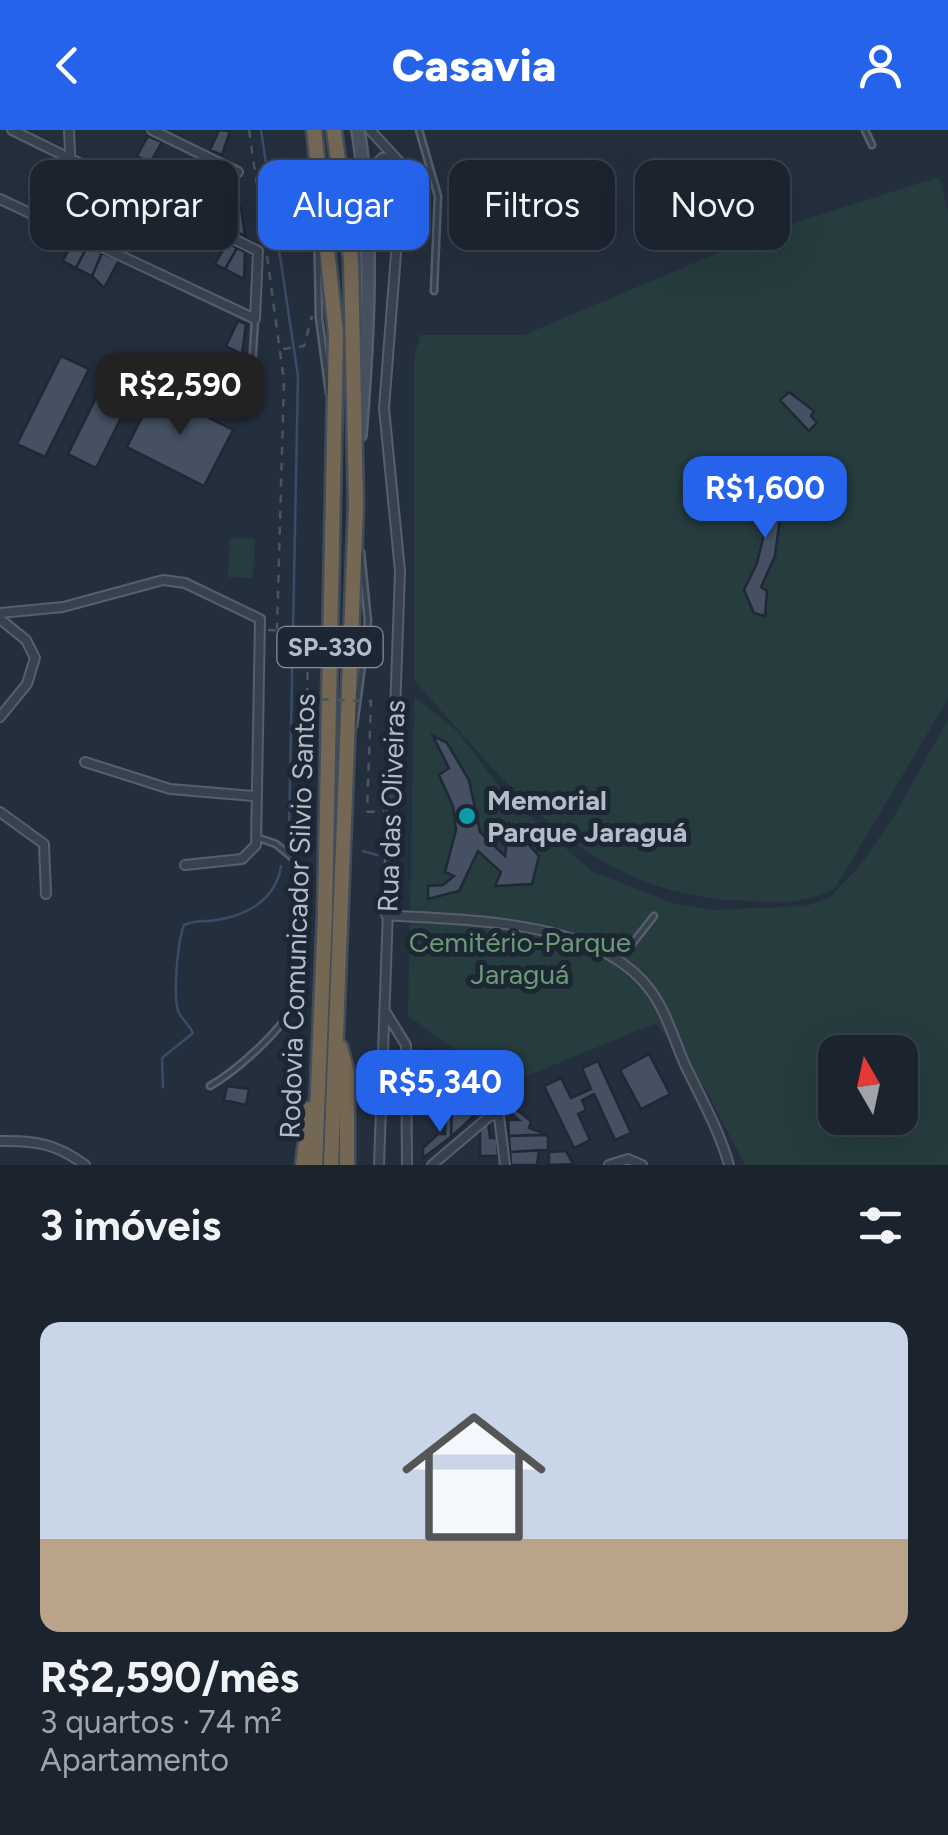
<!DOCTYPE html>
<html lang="pt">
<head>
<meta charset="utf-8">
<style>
  body { margin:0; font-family:Figtree,sans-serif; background:#242b36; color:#f1f3f6; height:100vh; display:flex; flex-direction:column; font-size:38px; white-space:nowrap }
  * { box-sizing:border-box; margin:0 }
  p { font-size:32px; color:#a0a4aa }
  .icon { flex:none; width:55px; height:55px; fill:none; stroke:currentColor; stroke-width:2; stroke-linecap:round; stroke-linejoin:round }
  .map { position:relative; height:1035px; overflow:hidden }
  .panel { display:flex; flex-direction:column; background:#1b232e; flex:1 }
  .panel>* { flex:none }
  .banner { position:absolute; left:30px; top:30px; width:890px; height:90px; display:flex; gap:20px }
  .needle { width:65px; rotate:351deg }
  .tools { position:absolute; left:818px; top:905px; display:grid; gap:20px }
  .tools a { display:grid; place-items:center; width:100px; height:100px; border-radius:20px; background:#1b232e; box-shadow:0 10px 40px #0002,0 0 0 2px #39404a; font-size:50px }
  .price { position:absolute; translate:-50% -85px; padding:0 22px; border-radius:20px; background:#2563eb; color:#fff; font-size:32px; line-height:65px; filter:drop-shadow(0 2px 5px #0008) }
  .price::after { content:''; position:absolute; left:50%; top:60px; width:30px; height:22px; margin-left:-15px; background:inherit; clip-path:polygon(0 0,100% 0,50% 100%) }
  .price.on { background:#222; color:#fff }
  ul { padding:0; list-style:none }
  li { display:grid; align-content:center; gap:20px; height:530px; padding:0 40px }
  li+li { border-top:2px solid #39404a }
  li span { display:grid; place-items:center; height:310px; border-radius:20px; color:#555 }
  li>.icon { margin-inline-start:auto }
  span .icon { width:180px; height:180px; fill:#fffc; stroke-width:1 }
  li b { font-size:42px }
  h2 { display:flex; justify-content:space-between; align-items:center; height:120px; padding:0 40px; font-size:42px }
  .tag { padding:0 35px; border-radius:20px; background:#1b232e; box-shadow:0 10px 40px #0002,0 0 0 2px #39404a; font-size:35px; line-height:90px }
  .tag.on { background:#2563eb; color:#fff }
  header { display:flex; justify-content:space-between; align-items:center; height:130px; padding:0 40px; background:#2563eb; color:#fff; font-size:45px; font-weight:800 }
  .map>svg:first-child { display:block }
  .green { fill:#263c3f; fill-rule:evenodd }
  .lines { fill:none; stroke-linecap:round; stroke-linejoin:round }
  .stream { stroke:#394c67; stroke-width:2.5 }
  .building { fill:#455162; stroke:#1f2835; stroke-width:2.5 }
  .service-casing { stroke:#565f6c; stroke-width:9 }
  .minor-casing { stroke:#565f6c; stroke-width:12 }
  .secondary-casing { stroke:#565f6c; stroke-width:16 }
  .motorway-casing { stroke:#434c59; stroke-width:19 }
  .path { stroke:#44595c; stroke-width:2.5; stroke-dasharray:8 8; stroke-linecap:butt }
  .service { stroke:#38414e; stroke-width:4 }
  .minor { stroke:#38414e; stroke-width:8 }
  .secondary { stroke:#465061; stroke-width:11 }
  .motorway { stroke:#746855; stroke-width:14 }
  .path-bridge { stroke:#44595c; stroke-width:2.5; stroke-dasharray:8 8; stroke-linecap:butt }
  .culture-dot { fill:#0f9aa8; stroke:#1d2633; stroke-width:4 }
  .labels { text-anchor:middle; stroke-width:10; stroke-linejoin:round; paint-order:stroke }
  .shield { fill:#1d2633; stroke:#878f9c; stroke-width:2.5 }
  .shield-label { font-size:25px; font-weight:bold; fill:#b4bcc9 }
  .poi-label { font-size:28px; font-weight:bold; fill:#b4bcc9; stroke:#1d2633; text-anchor:start }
  .street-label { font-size:28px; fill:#b4bcc9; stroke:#1d2633 }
  .park-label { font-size:28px; fill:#6b9a76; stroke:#1d2633 }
</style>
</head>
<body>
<header><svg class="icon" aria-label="back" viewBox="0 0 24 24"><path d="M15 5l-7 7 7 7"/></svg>Casavia<svg class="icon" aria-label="person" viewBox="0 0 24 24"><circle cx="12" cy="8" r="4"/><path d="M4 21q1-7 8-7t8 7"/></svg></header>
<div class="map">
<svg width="948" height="1035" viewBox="0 0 948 1035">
  <rect width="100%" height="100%" fill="#242f3e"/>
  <path class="green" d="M939,47l9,34v488l-113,189c-33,17 -52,14 -88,13 -160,-4 -235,-113 -333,-221v-322l6,-23h104l245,-104z
    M230,408l25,1 -2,39 -25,-1z
    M414,567l44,35 46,61 87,78 82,32 40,7 94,-4 23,-9 28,-29 35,-50 55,-99v446h-203l-39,-75 -50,-67 -151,62 -97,-69zM835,922h65v66h-65z"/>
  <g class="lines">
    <path class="stream" d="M261,0l37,246 -9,455 20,5
      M363,721l14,4
      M163,957l-1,-29 31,-25c-4,-8 -10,-13 -14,-20 -7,-14 -1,-73 5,-88 12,-5 20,-3 33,-5 31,-5 59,-21 64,-54"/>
  </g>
  <path class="building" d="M219,0l11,1 -8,24 -12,-5z
    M148,6l14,6 -12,21 -13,-7z
    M57,30l6,3 1,28 -17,-8z
    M223,41l11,5 -12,21 -11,-5z
    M38,46l10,7 -12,21 -10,-5z
    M48,53l8,9 -10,9 4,3 -4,5 -10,-9z
    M58,58l6,3 1,27 -16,-7z
    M82,72l17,8 -10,19 -7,-4z
    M231,72l10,5 4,29 -26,-12z
    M74,108l14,7 -12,23 -13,-7z
    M227,113l10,5 -12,21 -10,-5z
    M88,115l14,8 -10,23 -16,-8z
    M237,118l8,4 -1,27 -19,-10z
    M102,123l17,7 -15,28 -12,-12z
    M238,191l8,3 -4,30 -16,-8z
    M61,226l28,13 -44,88 -28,-13z
    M112,236l28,14 -44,88 -28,-14z
    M155,261l78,39 -29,56 -77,-39z
    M789,262l25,19 -3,5 6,7 -8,8 -29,-31z
    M758,330l4,6 8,-3 11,47 -6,46 -14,31 6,4 -2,25 -11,-3 -10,-23 13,-27 8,-33z
    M433,606l14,7 22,37 11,52 25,24 4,-33 30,33 -7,28 -37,2 6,-14 -23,-21 -19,40 -31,8v-13l15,-1 11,-9 -9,-4 11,-42 -3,-24 -14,-31 10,-7z
    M428,919l25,20v10l-33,-1z
    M649,924l21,40 -29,15 -21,-39z
    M598,931l33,72 -16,7 -21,-46 -12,6 4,10 -8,4 12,26 -16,8 -30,-62 17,-8 10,20 20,-9 -9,-21z
    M453,939l10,7 -1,12 7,-6 23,17 -41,38z
    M419,948l34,1 -1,15 -7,-4 -22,3z
    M227,956l22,3 -3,16 -22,-5z
    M507,972l24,19 -2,7 19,7 -39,1 -1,-16h11l-11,-9z
    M446,978l6,1 -1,28 -28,21v-10l15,-14h7z
    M488,992l2,16h7l1,18h-18v-27z
    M528,1005h20v15l-38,2 -1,-16z
    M539,1020l-2,15h-26l-1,-13z
    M566,1021l7,13 -24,1v-13z"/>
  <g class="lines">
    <defs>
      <path id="service" d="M419,0l19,66 -4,95
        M865,0l7,15
        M317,88l2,100 10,75
        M251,254l4,-65
        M354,596l14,-105 -7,-69
        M632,814l22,-28
        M210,956c26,-15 76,-58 86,-87 12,-34 -1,-101 -1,-139l-19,-16 -20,-7"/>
      <path id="minor" d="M69,0l5,103
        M152,0l86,42
        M370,0l34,37 6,32 -13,42 -13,167 16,163 -21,594
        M364,46l18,-18 12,-2
        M0,69l255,120 3,-68 -246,-121
        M0,483l63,-6 100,-27 22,3 75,36 -4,226 -14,14 -57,6
        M0,489l26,21 9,18 -8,26 -27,33
        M85,632l85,27 83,7
        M0,682l44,32 2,50
        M386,785c81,6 212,3 265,76 16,22 24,52 35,76 16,33 33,63 43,98
        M385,881l21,34 1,120
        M0,1011c35,-1 57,3 85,24
        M432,1035l59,-50 8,1 6,49
        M609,1035l19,-6 14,6"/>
      <path id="secondary" d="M358,0c16,99 10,205 2,305"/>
      <path id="motorway" d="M314,0l22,203 -11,580 -10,252
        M340,917l7,26v92
        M303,1035l7,-56
        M331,1035l25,-660 -5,-246 -17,-129"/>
    </defs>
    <use href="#service" class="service-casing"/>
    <use href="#minor" class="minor-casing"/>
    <use href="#secondary" class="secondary-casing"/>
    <use href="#motorway" class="motorway-casing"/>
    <path class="path" d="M249,0l17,118
      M267,126l17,125 -7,248
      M283,219l21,-3 8,-30
      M268,500l36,1 4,25
      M367,682l17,-1"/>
    <use href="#service" class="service"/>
    <use href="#minor" class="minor"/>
    <use href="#secondary" class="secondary"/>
    <use href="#motorway" class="motorway"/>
    <path class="path-bridge" d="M308,526l-2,80 4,-37 61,2 -4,111"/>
  </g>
  <circle class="culture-dot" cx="467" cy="686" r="10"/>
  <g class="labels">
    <rect class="shield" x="277.5" y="497" width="105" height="40" rx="8"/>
    <g class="shield-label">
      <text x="330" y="526">SP-330</text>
    </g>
    <g class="poi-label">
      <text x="487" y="680">Memorial<tspan x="487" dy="32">Parque Jaraguá</tspan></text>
    </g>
    <g class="street-label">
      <text transform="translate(391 676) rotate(-88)" y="10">Rua das Oliveiras</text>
      <text transform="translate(297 786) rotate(-88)" y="10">Rodovia Comunicador Silvio Santos</text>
    </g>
    <g class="park-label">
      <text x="520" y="822">Cemitério-Parque<tspan x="520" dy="32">Jaraguá</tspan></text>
    </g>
  </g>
</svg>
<div class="tools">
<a><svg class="needle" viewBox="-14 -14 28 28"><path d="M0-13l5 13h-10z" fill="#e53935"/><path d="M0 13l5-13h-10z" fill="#a0a4aa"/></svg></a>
</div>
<b class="price on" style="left:180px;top:308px">R$2,590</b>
<b class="price" style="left:765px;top:411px">R$1,600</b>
<b class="price" style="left:440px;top:1005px">R$5,340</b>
<div class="banner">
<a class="tag">Comprar</a>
<a class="tag on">Alugar</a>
<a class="tag">Filtros</a>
<a class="tag">Novo</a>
</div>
</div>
<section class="panel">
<h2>3 imóveis<svg class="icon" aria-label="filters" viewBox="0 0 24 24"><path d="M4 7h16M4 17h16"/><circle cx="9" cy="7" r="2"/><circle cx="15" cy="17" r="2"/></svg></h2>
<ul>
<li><span style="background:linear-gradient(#c9d6e8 70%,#b9a48a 0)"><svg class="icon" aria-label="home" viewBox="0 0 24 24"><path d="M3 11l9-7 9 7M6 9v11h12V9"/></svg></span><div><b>R$2,590/mês</b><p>3 quartos · 74 m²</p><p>Apartamento</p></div></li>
</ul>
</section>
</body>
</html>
